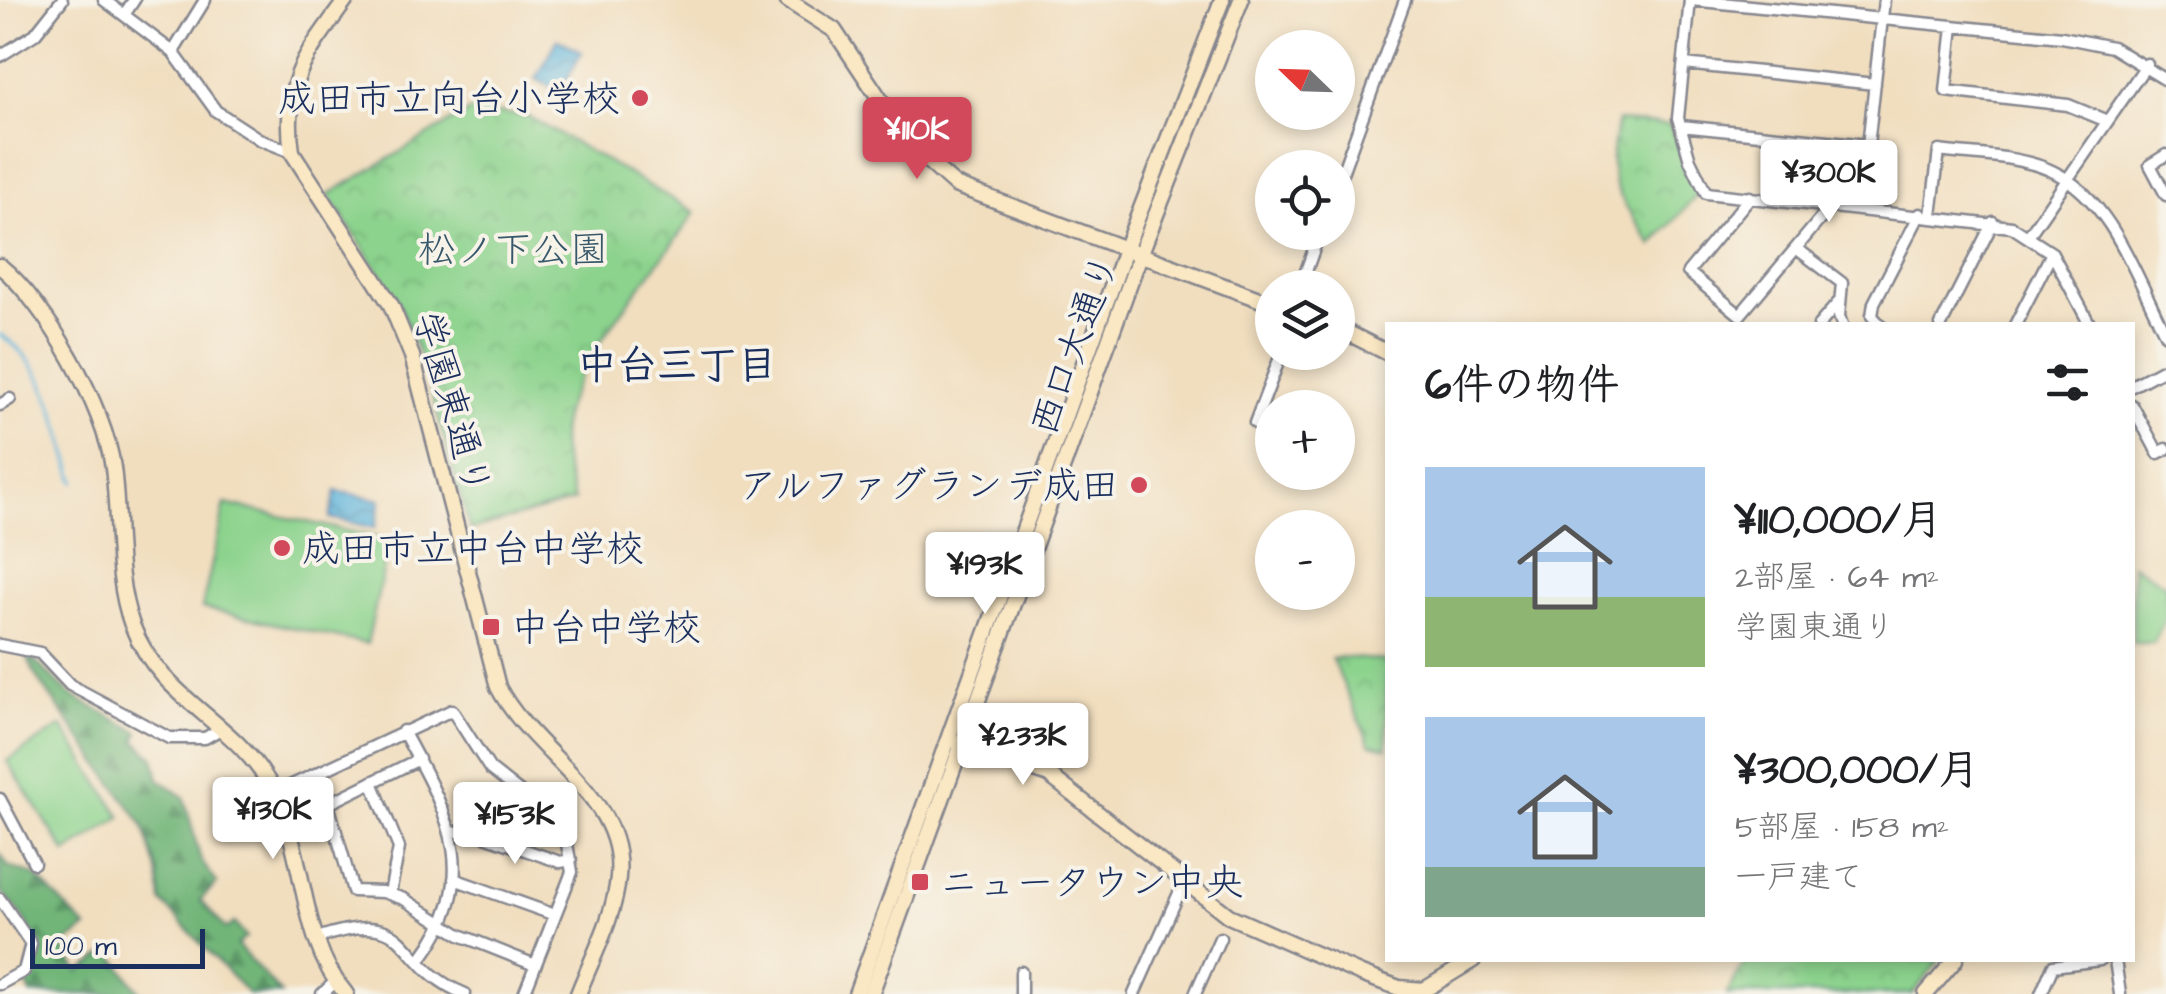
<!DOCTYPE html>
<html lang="ja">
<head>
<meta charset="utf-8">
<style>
  body { margin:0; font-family:"Architects Daughter","Klee One",sans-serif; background:#f6f6f6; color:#202124; height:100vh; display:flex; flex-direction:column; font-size:38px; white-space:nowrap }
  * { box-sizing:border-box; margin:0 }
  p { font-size:32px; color:#757577 }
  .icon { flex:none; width:55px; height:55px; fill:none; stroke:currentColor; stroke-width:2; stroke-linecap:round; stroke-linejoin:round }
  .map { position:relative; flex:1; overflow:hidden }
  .sheet { position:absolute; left:1385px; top:322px; width:750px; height:640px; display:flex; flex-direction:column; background:#fff; border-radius:0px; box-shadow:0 5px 15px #0003 }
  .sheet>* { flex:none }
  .needle { width:65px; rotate:293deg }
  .tools { position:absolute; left:1255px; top:30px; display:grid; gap:20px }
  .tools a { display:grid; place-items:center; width:100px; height:100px; border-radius:50%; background:#fff; box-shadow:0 5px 15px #0003; font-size:50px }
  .scale { position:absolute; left:30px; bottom:25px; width:175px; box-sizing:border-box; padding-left:10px; border:5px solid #1b2f5e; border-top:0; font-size:28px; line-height:35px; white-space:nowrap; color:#1b2f5e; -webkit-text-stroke:8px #f7f3e8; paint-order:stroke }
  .price { position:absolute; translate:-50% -85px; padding:0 22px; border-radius:10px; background:#fff; color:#222; font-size:32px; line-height:65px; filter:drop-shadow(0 2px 5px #0008) }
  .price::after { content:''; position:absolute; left:50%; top:60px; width:30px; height:22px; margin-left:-15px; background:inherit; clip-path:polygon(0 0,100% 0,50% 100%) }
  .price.active { background:#d1495b; color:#fff }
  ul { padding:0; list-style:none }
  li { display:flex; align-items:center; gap:30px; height:250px; padding:0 40px }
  li span { display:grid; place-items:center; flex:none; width:280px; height:200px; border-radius:0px; color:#555 }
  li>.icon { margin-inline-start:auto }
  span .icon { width:120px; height:120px; fill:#fffc; stroke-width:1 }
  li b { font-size:42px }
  h2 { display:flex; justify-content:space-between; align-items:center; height:120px; padding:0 40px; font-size:42px }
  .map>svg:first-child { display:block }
  .forest { fill:url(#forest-firs); stroke:#46726b; stroke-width:2.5 }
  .park { fill:url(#park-crowns); stroke:#548176; stroke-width:2.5 }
  .pitch { fill:#8cd38d; stroke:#548176; stroke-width:2.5 }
  .water { fill:url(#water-waves); stroke:#3d729c; stroke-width:2.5 }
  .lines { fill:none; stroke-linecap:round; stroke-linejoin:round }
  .stream { stroke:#5fb4db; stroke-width:4 }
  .street-casing { stroke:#86868e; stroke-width:15 }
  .secondary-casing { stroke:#86868e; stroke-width:19 }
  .street { stroke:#fff; stroke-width:10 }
  .secondary { stroke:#fae7c3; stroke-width:14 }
  .poi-dot { fill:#d1495b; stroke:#f7f3e8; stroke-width:4 }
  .labels { text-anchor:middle; stroke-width:8; stroke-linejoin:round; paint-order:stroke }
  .poi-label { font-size:38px; fill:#1b2f5e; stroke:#f7f3e8; text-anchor:start }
  .park-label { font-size:38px; fill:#37586a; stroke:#f7f3e8 }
  .street-label { font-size:38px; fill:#1b2f5e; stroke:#f7f3e8 }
  .neighbourhood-label { font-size:40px; font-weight:bold; fill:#1b2f5e; stroke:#f7f3e8 }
</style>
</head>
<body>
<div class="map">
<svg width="2166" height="994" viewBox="0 0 2166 994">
  <defs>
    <pattern id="forest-firs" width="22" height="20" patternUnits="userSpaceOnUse" patternTransform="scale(2.5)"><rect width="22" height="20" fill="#71b578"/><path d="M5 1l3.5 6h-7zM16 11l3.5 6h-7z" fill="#5c9466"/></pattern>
    <pattern id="park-crowns" width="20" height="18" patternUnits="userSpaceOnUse" patternTransform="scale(2.5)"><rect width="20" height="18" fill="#8cd38d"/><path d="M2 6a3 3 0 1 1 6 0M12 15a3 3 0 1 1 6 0" fill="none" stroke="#78b57c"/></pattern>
    <pattern id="water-waves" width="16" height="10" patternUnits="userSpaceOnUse" patternTransform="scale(2.5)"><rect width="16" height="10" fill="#5fb4db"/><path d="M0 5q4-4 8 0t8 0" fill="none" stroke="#4e93b5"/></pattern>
  </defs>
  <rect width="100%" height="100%" fill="#f7f3e8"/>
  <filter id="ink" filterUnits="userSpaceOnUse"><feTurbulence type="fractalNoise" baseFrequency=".01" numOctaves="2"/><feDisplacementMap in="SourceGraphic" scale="20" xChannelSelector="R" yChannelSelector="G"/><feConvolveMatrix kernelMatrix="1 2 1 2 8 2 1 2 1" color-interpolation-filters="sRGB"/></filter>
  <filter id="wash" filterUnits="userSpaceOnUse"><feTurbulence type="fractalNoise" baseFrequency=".0048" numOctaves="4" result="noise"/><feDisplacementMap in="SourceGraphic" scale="40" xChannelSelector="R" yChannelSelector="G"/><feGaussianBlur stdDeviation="2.25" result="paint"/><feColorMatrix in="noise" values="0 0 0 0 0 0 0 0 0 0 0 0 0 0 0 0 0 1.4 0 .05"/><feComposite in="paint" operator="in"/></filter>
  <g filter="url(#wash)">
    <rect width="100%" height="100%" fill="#f1debf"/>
    <path class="forest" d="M26,653l45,42 68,37 -4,8 19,18 5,21 25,18 17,64 16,22 -17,17 26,29 8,-6 12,14 -9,8 44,49h-33l-87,-93 -3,-28 -15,-48 -108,-150z
      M0,854l9,13 26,8 52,53 -25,18 17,26 31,-21 31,43h-110l-6,-14c18,-46 5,-55 -25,-90z"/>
    <path class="park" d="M471,110l56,6 168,96c-39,60 -122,147 -133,214 -4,25 6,51 12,75l-104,29 -46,-162 -27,-69 -69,-104z
      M1618,121l52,4 29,68 -47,52c-32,-49 -51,-63 -34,-124z
      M1342,657l45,4v87l-17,-4 -38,-85z
      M1746,960h194l-28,34h-185z"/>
    <path class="pitch" d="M225,504l165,36 -23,104 -165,-36z
      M2132,564l34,21v33l-13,25h-20z
      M62,726l59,91 -55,36 -59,-92z"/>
    <path class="water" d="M558,39l24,13 -22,40 -24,-13z
      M336,491l45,9 -6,28 -45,-10z"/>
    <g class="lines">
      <path class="stream" d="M0,335c48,27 61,97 75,147"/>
    </g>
  </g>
  <g filter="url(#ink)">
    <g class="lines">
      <defs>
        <path id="street" d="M104,0l69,52 43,59 43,28 33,13
          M1690,0l-12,118 12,42 16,33 306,34 40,26 38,72
          M1691,0l371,37 50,10 54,33
          M124,15l10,-15
          M1953,26l-7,65 122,14 39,16
          M173,52l32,-52
          M0,56l35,-22 27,-34
          M1684,64l191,20
          M1681,126l187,19
          M2166,155l-16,10 16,30
          M1338,184l67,-184
          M1750,197l-62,75 52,43 92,-110
          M1861,209l23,-209
          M1931,215l8,-64c37,5 80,4 115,21 59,29 83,108 112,163
          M2029,235l118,-171
          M1796,248l46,35 -3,33 3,9
          M1300,288l20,-56
          M1819,325l19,-22
          M1880,325l-8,-9 2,-13 46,-89
          M1941,325l52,-103
          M2015,325l37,-72
          M2132,386l34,-18
          M0,405l10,-6
          M2132,405l26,48 8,-4
          M1255,423l27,-71
          M0,645l40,8 30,32 99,53h36l14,-8
          M403,731c44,82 82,142 17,229
          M419,759l-91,45 25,87 30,1 21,7 56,36 75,30
          M372,782l27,66 -9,45
          M275,793l177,-83 38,59 56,44 21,31 5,28 -48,122
          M0,799l34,64
          M452,832l18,-1 90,31 11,-2
          M454,879l101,36
          M0,899l31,45 -7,27 -24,13
          M317,938c102,-34 74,26 148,56
          M2115,960l5,34
          M322,994l13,-12
          M1021,994v-22
          M1134,994l50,-112
          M1195,994l25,-56
          M2041,994l12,-28 47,-6"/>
        <path id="secondary" d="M346,0c-40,55 -64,81 -54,152l99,153 21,51 86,331c35,68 128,109 120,190 -3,39 -26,81 -40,117
          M787,0l47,30 77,116 44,39 317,119
          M0,266c47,38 105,142 113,202 7,52 1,107 19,157 28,74 99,94 137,158 39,64 27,153 77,211
          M1338,328l50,25
          M957,742l92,33 180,141 132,58 38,14 25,2 49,-30
          M856,994l269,-744 97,-250
          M871,994l269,-739 101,-255
          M1926,994l29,-34"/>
      </defs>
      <use href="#street" class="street-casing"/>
      <use href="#secondary" class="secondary-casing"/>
      <use href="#street" class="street"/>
      <use href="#secondary" class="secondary"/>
    </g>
  </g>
  <g class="poi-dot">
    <circle cx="640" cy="98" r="10"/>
    <circle cx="1139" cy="485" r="10"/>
    <circle cx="282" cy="548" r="10"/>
    <rect x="481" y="617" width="20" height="20" rx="5"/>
    <rect x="910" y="872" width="20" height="20" rx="5"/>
  </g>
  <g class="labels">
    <g class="poi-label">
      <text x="620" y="111" text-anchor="end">成田市立向台小学校</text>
      <text x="1119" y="498" text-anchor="end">アルファグランデ成田</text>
      <text x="302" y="561">成田市立中台中学校</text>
      <text x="511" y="640">中台中学校</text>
      <text x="940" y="895">ニュータウン中央</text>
    </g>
    <g class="park-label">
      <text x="513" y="262">松ノ下公園</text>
    </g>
    <g class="street-label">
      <text transform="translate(1074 344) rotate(-70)" y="13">西口大通り</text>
      <text transform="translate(453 403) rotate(74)" y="13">学園東通り</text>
    </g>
    <g class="neighbourhood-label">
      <text x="677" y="378">中台三丁目</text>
    </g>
  </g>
</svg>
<div class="tools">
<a><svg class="needle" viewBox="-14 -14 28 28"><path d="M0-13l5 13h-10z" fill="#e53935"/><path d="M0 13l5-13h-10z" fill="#757577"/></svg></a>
<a><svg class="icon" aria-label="locate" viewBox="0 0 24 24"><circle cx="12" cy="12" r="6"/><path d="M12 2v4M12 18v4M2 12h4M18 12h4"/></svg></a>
<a><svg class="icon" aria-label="layers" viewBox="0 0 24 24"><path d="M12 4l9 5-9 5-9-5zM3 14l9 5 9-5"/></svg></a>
<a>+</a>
<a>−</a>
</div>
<div class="scale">100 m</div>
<b class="price active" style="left:917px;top:182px">¥110K</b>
<b class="price" style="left:1829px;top:225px">¥300K</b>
<b class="price" style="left:985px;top:617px">¥193K</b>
<b class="price" style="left:1023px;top:788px">¥233K</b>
<b class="price" style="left:273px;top:862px">¥130K</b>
<b class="price" style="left:515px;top:867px">¥153K</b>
<section class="sheet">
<h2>6件の物件<svg class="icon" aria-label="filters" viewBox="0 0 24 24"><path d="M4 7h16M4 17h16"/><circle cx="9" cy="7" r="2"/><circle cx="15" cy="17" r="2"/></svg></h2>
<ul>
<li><span style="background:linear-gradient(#a9c7e8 65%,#8fb573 0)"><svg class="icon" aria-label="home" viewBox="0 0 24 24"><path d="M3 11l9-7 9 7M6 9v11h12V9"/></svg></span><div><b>¥110,000/月</b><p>2部屋 · 64 m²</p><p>学園東通り</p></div></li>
<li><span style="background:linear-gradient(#a9c7e8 75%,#7fa58c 0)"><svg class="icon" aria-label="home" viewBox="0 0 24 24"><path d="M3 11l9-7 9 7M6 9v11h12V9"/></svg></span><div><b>¥300,000/月</b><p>5部屋 · 158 m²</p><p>一戸建て</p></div></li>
</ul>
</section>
</div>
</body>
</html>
